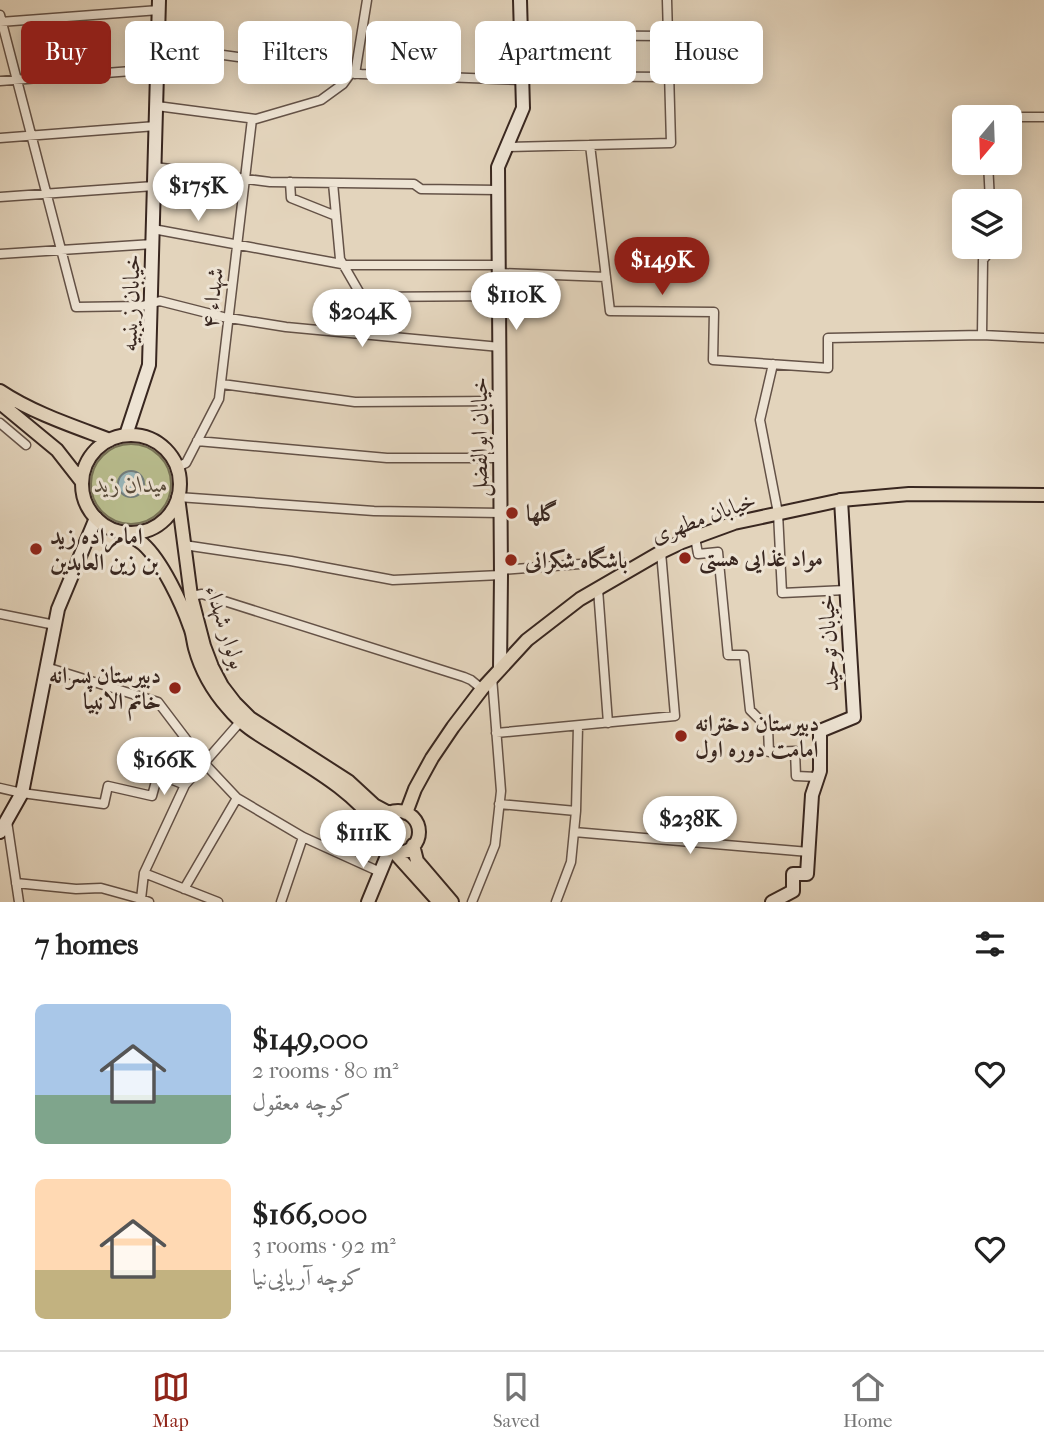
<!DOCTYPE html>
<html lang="en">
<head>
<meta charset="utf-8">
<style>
  body { margin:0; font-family:"IM FELL French Canon",Amiri,serif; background:#f6f6f6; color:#222; height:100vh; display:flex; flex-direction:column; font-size:26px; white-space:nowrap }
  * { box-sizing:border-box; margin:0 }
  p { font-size:23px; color:#767676 }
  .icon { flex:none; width:38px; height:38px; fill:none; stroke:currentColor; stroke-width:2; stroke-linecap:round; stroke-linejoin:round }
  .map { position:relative; height:902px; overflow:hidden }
  .side { display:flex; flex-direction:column; background:#fff; flex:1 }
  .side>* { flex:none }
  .hud { position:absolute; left:21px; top:21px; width:1003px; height:63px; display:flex; gap:14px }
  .needle { width:46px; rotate:199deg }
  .tools { position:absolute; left:952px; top:105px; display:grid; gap:14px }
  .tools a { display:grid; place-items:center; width:70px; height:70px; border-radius:10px; background:#fff; box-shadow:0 4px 18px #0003; font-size:35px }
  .price { position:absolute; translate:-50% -60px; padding:0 16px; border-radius:24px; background:#fff; color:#222; font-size:23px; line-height:46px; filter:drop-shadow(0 2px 4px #0008) }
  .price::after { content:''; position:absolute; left:50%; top:42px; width:21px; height:16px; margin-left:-10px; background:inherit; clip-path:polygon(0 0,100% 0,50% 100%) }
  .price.active { background:#8f2418; color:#fff }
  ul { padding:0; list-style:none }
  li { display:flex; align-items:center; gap:21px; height:175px; padding:0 35px }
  li span { display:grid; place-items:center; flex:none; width:196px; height:140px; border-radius:10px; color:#555 }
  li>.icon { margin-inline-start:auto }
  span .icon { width:84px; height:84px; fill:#fffc; stroke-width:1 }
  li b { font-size:30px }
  h2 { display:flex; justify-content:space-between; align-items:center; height:84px; padding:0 35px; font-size:30px }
  .tag { padding:0 24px; border-radius:10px; background:#fff; box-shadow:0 4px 18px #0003; font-size:24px; line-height:63px }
  .tag.active { background:#8f2418; color:#fff }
  .dock { display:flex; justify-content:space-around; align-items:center; height:98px; border-top:2px solid #e0e0e0; background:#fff; font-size:19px; color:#767676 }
  .dock a { display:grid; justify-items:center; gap:4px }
  .dock .active { color:#8f2418 }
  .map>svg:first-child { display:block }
  .green { fill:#b8bc8d; stroke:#787256; stroke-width:2 }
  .water { fill:#98b6ba; stroke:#727d7c; stroke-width:2 }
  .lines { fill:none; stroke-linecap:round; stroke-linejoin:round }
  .street-casing { stroke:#645247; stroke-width:11 }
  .secondary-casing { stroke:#392720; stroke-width:16 }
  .primary-casing { stroke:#392720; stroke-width:16 }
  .street { stroke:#ede3d3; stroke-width:8 }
  .secondary { stroke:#ede3d3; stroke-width:12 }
  .primary { stroke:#e3d4bc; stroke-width:12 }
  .poi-dot { fill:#8f2418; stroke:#ede3d3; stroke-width:2.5 }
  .labels { text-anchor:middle; stroke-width:6; stroke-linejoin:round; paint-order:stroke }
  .street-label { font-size:23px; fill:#392720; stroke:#ede3d3 }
  .park-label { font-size:23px; font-style:italic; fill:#594c3b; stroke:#ede3d3 }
  .poi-label { font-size:23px; font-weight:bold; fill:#392720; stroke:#ede3d3; text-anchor:start }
</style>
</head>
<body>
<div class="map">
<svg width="1044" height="902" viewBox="0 0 1044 902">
  <rect width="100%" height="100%" fill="#e3d4bc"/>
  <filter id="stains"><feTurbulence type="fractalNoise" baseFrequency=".00286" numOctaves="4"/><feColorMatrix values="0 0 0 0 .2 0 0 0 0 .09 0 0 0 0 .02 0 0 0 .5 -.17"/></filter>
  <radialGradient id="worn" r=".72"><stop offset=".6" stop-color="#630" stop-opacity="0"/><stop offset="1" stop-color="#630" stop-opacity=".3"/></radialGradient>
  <path class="green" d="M91 484a40 40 0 1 1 80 0a40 40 0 1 1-80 0Z"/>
  <path class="water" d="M118 484a13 13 0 1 1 26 0a13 13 0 1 1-26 0Z"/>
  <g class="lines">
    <defs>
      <path id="street" d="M0,15l76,292 66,-1 18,-5 63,16 63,10 214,20
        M0,22l159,-12
        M521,35l147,1
        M158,46l203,28 161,6
        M355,74l12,-74
        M522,76l147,1
        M0,81l158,-12
        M157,106l99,13 65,-19 22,-16 8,-11
        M985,117h59
        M0,138l156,-12
        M590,145l20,166 104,1 -1,48 115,8v-30l154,-3 62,3
        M507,147l164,-4 -4,-143
        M988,163l2,38
        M155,167l115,15 144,2 7,5 77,1
        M290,182l1,16 45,18
        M333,183l7,76 22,38 137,-1
        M0,197l154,-11
        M153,229l194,36h152
        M0,254l153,-10
        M499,273l107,4
        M982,335l1,-75 10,-13
        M773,364l-13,56 18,93 4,80 64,-3
        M222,384l133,18 145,-1
        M0,423l26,22
        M197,441l190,17h113
        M177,467l9,-4 33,-64 33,-280
        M178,497l196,14 127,2
        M695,537l3,17 20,-2 10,103h16l6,55 18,18 1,24 26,-1 1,25 22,1
        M184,545l107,16 102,19 108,-5
        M501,570l119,-9 6,11
        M598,589l10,134
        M191,596l11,-2 262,83 7,3 11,9
        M0,614l55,11
        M46,667l112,35 47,62 32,34 66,39 77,35
        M496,733l179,-17 -14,-164
        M0,788l22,5 82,11 4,-18 44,10 6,-22 27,11
        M499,804l77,7
        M7,821l12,81
        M574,832l235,20
        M144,873l74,29
        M16,883l60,6 25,-1 40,11 8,3
        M184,889l53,-91
        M141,899l3,-26 41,-88 55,-63
        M281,902l22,-65
        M472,902l23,-57 6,-54 -9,-114
        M556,902l15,-40 5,-51 2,-85"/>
      <path id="secondary" d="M126,435l23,-70 10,-365
        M500,669l1,-94 -3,-408 25,-59 -3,-108
        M0,832l22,-39 36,-184 38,-91
        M368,902l21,-51
        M772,902l21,-11v-17h14l5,-79 8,-24v-40l34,-14 -13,-217"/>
      <path id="primary" d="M0,391c33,22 73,35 110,49
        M0,403l57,47 25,32
        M82 484a49 49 0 1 1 98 0a49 49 0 1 1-98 0Z
        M178,497l13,99 13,50 8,21 10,19 13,17 15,15 98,63 26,24 15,8
        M126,533c5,3 12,7 17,11 19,17 39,60 47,83 3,7 3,14 5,21 6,22 18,43 33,60 13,16 29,26 46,36 37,24 77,45 104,82
        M377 832a21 21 0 1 1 42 0a21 21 0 1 1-42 0Z
        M406,813l9,-24 17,-31 21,-31 29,-38 45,-49 53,-41 81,-47 21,-10 52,-19 107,-23 68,-6 135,1
        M413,845l4,16 35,41
        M394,852l45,50"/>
    </defs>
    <use href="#street" class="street-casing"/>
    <use href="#secondary" class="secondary-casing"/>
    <use href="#primary" class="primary-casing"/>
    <use href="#street" class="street"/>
    <use href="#secondary" class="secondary"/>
    <use href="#primary" class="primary"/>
  </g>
  <g class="poi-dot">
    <circle cx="512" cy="513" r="7"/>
    <circle cx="36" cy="549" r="7"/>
    <circle cx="685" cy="558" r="7"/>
    <circle cx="511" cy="560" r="7"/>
    <circle cx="175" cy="688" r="7"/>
    <circle cx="681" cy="736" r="7"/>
  </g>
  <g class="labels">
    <g class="street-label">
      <text transform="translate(212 298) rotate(-84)" y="8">شهداء ۴</text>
      <text transform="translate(130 303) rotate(-88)" y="8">خیابان زینبیه</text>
      <text transform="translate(479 437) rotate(-90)" y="8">خیابان ابوالفضل</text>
      <text transform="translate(703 517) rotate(-20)" y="8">خیابان مطهری</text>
      <text transform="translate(226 627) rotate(72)" y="8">بولوار شهداء</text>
      <text transform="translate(828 643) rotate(-93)" y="8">خیابان توحید</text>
    </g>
    <g class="park-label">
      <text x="131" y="492">میدان زید</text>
    </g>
    <g class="poi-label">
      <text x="526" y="521">گلها</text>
      <text x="50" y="544">امامزاده زید<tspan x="50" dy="26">بن زین العابدین</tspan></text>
      <text x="699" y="566">مواد غذایی هستی</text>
      <text x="525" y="568">باشگاه شکرانی</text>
      <text x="161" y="683" text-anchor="end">دبیرستان پسرانه<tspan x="161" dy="26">خاتم الانبیا</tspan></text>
      <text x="695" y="731">دبیرستان دخترانه<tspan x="695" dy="26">امامت دوره اول</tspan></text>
    </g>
  </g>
  <rect width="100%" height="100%" filter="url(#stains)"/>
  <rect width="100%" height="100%" fill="url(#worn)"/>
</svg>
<div class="tools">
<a><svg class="needle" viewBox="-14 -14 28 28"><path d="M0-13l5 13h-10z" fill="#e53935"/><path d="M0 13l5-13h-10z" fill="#767676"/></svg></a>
<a><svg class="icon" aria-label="layers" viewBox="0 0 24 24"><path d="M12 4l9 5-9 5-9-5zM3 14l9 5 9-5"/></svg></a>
</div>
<b class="price" style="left:198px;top:223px">$175K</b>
<b class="price active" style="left:662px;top:297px">$149K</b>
<b class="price" style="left:516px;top:332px">$110K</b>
<b class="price" style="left:362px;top:349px">$204K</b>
<b class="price" style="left:164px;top:797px">$166K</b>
<b class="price" style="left:690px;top:856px">$238K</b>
<b class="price" style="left:363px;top:870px">$111K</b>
<div class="hud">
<a class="tag active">Buy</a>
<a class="tag">Rent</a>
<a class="tag">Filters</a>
<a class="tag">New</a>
<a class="tag">Apartment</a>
<a class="tag">House</a>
</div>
</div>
<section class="side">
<h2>7 homes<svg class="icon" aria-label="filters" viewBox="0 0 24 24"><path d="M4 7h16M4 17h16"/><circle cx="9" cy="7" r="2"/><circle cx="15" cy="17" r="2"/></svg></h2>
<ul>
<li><span style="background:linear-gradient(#a9c7e8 65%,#7fa58c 0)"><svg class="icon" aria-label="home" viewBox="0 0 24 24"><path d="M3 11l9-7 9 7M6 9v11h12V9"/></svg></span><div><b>$149,000</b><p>2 rooms · 80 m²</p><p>کوچه معقول</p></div><svg class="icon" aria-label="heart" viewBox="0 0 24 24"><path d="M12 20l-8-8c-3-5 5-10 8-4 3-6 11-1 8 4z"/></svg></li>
<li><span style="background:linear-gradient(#ffd9b3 65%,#c2b280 0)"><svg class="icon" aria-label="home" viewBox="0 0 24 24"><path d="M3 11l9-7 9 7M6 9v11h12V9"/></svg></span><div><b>$166,000</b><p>3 rooms · 92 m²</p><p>کوچه آریایی‌نیا</p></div><svg class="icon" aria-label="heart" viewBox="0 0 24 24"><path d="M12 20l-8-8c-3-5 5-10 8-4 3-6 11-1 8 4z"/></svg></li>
</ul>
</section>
<nav class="dock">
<a class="active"><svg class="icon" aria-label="map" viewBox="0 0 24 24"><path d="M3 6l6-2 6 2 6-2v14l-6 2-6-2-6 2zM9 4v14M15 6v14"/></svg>Map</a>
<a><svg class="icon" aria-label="saved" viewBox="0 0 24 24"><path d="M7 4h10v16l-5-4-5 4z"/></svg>Saved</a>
<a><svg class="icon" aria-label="home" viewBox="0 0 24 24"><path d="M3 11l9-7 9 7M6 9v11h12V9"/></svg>Home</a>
</nav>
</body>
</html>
